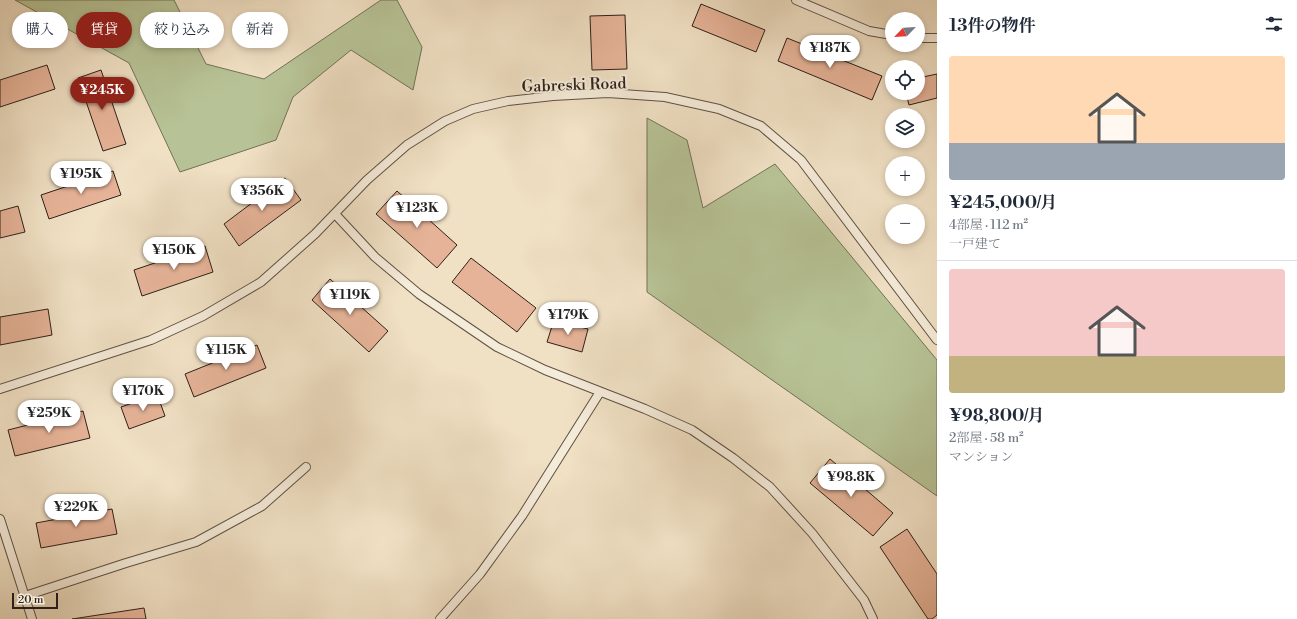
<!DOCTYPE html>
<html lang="ja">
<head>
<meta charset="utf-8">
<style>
  body { margin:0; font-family:"Libre Bodoni","Noto Serif JP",serif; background:#f6f6f7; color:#1f2937; height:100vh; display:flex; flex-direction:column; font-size:15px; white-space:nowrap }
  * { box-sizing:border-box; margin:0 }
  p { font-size:13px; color:#747a83 }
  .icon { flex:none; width:22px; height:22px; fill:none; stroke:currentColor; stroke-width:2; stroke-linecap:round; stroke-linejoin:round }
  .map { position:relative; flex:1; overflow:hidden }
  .panel { display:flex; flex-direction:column; background:#fff; width:360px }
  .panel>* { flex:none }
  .top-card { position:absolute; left:12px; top:12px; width:380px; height:36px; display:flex; gap:8px }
  .needle { width:26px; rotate:245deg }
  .buttons { position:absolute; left:885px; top:12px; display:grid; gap:8px }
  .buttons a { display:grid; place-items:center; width:40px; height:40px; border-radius:50%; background:#fff; box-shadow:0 2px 6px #0003; font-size:20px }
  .scale { position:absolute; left:12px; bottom:10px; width:46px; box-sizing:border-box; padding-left:4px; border:2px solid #2d211a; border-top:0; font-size:11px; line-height:14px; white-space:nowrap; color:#2d211a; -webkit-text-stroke:3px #f5ebd9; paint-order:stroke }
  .price { position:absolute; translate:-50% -34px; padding:0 9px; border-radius:14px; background:#fff; color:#222; font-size:13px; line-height:26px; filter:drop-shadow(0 1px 2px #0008) }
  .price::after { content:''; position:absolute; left:50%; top:24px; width:12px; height:9px; margin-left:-6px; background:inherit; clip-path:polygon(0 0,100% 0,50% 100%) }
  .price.current { background:#8f2418; color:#fff }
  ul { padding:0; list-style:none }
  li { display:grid; align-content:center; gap:8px; height:212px; padding:0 12px }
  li+li { border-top:1px solid #e0e1e3 }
  li span { display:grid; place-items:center; height:124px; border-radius:4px; color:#555 }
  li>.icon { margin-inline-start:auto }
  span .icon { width:72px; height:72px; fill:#fffc; stroke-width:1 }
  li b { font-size:17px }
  h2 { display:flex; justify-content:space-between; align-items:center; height:48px; padding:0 12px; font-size:17px }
  .chip { padding:0 14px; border-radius:18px; background:#fff; box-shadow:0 2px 6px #0003; font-size:14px; line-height:36px }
  .chip.current { background:#8f2418; color:#fff }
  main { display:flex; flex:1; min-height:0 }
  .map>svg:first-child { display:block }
  .green { fill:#b7c396; stroke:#727258 }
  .building { fill:#e6b398; stroke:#2d211a }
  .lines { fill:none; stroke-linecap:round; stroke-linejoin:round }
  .service-casing { stroke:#5e5144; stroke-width:10 }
  .service { stroke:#f5ebd9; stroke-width:8 }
  .labels { text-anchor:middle; stroke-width:4; stroke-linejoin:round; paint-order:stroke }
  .street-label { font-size:16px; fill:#2d211a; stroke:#f5ebd9 }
</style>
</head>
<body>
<main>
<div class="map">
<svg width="937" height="619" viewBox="0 0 937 619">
  <rect width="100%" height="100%" fill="#f0e0c4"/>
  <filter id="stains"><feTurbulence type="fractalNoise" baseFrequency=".005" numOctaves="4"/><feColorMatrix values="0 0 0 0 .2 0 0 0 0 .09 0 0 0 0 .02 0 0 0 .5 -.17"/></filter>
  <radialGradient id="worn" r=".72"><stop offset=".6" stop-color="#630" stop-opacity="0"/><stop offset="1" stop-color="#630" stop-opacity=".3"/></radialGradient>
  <path class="green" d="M15,0h159l32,64 58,15 117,-79h16l25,47 -9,43 -62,-40 -58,47 -17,43 -96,32 -51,-109z
    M647,118l40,22 16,68 72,-44 162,196v136l-290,-204z"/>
  <path class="building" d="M701,4l64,26 -9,22 -64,-26z
    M625,15l2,54 -35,1 -2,-54z
    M787,38l95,38 -10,24 -94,-39z
    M47,65l8,24 -55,18v-27z
    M101,70l25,74 -23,7 -25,-73z
    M937,74v24l-28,7 -3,-12h12v-15z
    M113,171l8,24 -72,24 -8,-24z
    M285,178l16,22 -62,46 -15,-22z
    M397,191l60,54 -20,23 -61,-54z
    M18,206l7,26 -25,6v-27z
    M205,246l8,26 -71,24 -8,-26z
    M471,258l65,50 -19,24 -65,-50z
    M330,279l58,52 -19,21 -57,-52z
    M48,309l4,26 -52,10v-28z
    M554,320l34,9 -6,23 -35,-10z
    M257,345l9,23 -72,29 -9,-23z
    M157,394l8,22 -36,13 -8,-22z
    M83,411l7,27 -75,18 -7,-26z
    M830,459l63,54 -20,23 -63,-53z
    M112,509l5,25 -76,14 -5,-25z
    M907,529l30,45v41l-5,4h-4l-48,-72z
    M144,608l2,11h-74z"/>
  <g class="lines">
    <defs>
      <path id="service" d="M796,0l73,31 23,4
        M918,38h19
        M335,214l40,43 44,37 78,53 48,23 100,39 47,21 41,28 37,29 42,46 52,67 9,19
        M0,389l151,-49 52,-24 58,-34 54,-48 52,-54 40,-35 38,-24 28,-12 35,-8 45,-5 55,-3 57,4 54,12 42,17 40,34 136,180
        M0,519l32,100
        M25,596l101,-33 70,-21 66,-36 44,-39
        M440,619l40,-45 42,-58 78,-124"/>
    </defs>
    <use href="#service" class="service-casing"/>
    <use href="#service" class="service"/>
  </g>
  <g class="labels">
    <g class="street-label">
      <text transform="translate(574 84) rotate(-2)" y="6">Gabreski Road</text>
    </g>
  </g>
  <rect width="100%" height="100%" filter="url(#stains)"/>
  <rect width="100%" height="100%" fill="url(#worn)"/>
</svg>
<div class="buttons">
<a><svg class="needle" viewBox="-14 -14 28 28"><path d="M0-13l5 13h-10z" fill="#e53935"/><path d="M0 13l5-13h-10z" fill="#747a83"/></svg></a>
<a><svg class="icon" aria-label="locate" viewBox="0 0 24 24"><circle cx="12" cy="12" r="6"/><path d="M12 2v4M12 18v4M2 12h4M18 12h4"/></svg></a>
<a><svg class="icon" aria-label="layers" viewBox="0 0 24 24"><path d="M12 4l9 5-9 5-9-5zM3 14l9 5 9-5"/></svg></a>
<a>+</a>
<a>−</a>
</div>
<div class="scale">20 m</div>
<b class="price" style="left:830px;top:69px">¥187K</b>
<b class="price current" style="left:102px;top:111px">¥245K</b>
<b class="price" style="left:81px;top:195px">¥195K</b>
<b class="price" style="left:262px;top:212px">¥356K</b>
<b class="price" style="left:417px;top:229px">¥123K</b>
<b class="price" style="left:174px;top:271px">¥150K</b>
<b class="price" style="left:350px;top:316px">¥119K</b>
<b class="price" style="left:568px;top:336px">¥179K</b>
<b class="price" style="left:226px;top:371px">¥115K</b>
<b class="price" style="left:143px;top:412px">¥170K</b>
<b class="price" style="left:49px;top:434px">¥259K</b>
<b class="price" style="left:851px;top:498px">¥98.8K</b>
<b class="price" style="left:76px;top:528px">¥229K</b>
<div class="top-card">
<a class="chip">購入</a>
<a class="chip current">賃貸</a>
<a class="chip">絞り込み</a>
<a class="chip">新着</a>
</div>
</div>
<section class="panel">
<h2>13件の物件<svg class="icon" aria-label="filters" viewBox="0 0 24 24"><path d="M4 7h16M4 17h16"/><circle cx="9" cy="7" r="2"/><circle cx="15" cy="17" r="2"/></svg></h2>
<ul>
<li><span style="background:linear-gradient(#ffd9b3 70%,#9aa5b1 0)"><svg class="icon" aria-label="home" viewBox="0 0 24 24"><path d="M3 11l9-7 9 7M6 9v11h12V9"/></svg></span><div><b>¥245,000/月</b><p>4部屋 · 112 m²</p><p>一戸建て</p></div></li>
<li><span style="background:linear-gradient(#f6c9c9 70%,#c2b280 0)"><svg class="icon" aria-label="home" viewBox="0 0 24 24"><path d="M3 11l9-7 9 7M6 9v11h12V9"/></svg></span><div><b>¥98,800/月</b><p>2部屋 · 58 m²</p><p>マンション</p></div></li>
</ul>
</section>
</main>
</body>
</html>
